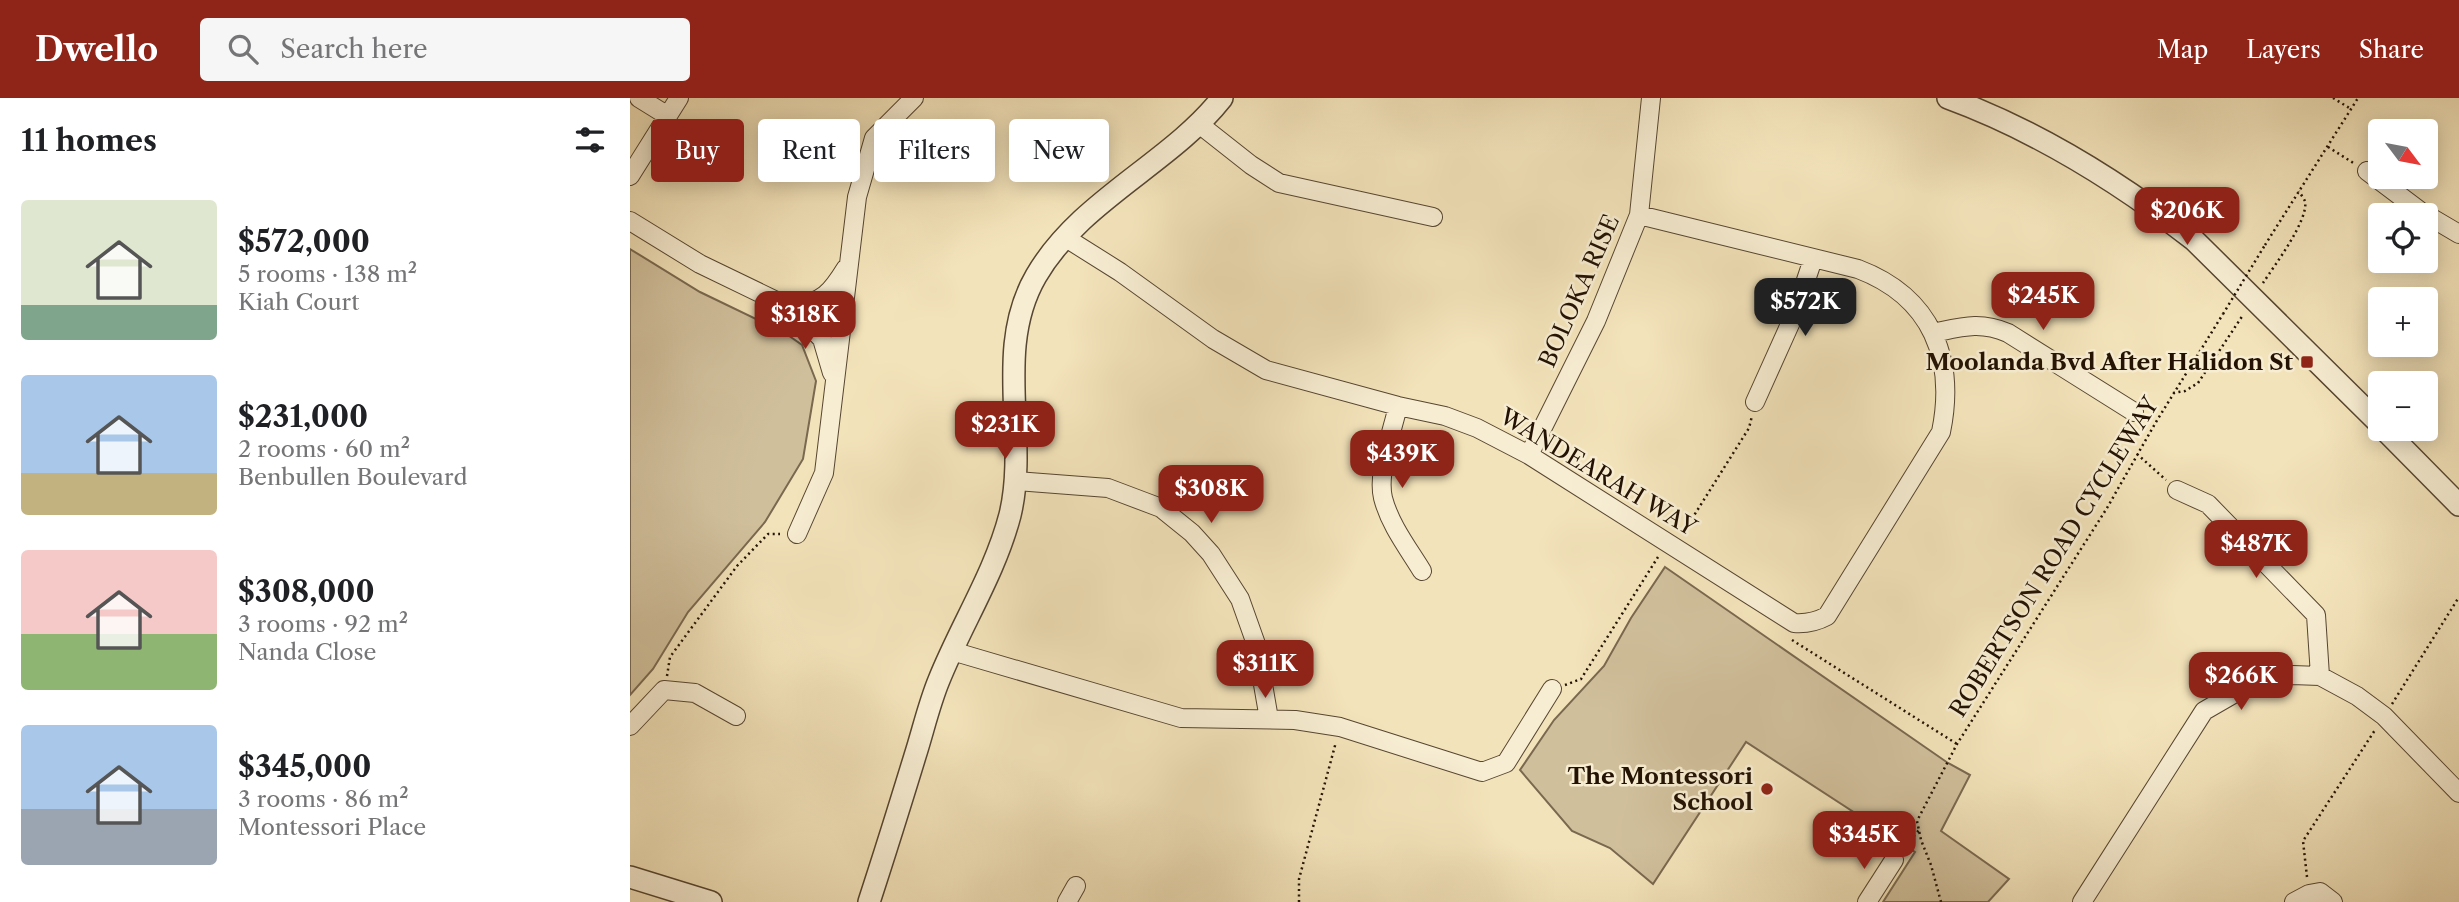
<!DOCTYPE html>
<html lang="en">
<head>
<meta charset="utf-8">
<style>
  body { margin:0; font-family:"Libre Caslon Text",serif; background:#f6f6f6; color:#202124; height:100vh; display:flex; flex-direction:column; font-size:26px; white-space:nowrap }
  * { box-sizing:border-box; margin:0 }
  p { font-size:23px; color:#757577 }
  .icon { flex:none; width:38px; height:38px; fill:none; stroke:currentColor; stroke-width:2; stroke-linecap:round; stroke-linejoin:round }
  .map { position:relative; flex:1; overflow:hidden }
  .details { display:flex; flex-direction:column; background:#fff; width:630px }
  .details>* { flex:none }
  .banner { position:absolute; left:21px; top:21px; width:665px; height:63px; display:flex; gap:14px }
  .needle { width:46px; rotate:122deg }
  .fabs { position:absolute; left:1738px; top:21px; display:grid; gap:14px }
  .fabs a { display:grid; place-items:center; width:70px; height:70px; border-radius:7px; background:#fff; box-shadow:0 4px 18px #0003; font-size:35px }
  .price { position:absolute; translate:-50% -60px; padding:0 16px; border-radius:14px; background:#8f2418; color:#fff; font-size:23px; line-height:46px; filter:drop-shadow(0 2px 4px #0008) }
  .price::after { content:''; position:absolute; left:50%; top:42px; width:21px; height:16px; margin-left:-10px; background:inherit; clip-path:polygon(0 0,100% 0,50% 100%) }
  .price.on { background:#222; color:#fff }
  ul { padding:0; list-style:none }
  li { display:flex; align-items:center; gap:21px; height:175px; padding:0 21px }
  li span { display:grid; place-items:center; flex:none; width:196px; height:140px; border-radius:7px; color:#555 }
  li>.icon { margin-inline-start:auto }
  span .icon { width:84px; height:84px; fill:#fffc; stroke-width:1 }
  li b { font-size:30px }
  h2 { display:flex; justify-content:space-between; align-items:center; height:84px; padding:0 21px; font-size:30px }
  .tag { padding:0 24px; border-radius:7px; background:#fff; box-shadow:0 4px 18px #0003; font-size:24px; line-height:63px }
  .tag.on { background:#8f2418; color:#fff }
  header { display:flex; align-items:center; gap:42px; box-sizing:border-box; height:98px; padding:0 35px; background:#8f2418; color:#fff }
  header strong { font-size:33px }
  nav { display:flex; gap:38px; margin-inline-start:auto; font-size:24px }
  .search { width:490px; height:63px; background:#f6f6f6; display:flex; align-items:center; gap:18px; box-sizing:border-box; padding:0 24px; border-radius:7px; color:#757577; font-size:26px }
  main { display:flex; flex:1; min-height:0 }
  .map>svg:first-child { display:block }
  .green { fill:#d0bf9b; stroke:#7a684f; stroke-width:2 }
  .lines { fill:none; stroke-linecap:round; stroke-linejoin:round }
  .minor-casing { stroke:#574631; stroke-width:20 }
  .tertiary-casing { stroke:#574631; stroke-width:24 }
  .path { stroke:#231203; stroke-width:2.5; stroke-dasharray:2 3.5; stroke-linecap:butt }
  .minor { stroke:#f7edd2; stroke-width:18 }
  .tertiary { stroke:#f7edd2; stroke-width:21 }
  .path-bridge { stroke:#231203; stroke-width:2.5; stroke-dasharray:2 3.5; stroke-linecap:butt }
  .poi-dot { fill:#8f2418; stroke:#f7edd2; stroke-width:2.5 }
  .labels { text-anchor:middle; stroke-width:5; stroke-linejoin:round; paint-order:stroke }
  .street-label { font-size:23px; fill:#231203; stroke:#f7edd2 }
  .poi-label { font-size:23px; font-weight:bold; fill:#231203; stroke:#f7edd2; text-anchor:end }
</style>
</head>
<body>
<header>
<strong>Dwello</strong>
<div class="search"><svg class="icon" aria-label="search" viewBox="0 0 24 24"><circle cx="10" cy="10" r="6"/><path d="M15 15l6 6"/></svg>Search here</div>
<nav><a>Map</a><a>Layers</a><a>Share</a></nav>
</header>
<main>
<section class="details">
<h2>11 homes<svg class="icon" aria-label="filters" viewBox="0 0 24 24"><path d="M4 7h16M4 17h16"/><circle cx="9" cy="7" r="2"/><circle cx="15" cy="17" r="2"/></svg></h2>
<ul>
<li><span style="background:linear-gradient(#dfe7d0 75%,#7fa58c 0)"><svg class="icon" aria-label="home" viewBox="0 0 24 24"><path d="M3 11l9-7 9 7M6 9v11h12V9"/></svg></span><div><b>$572,000</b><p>5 rooms · 138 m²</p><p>Kiah Court</p></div></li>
<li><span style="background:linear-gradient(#a9c7e8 70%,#c2b280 0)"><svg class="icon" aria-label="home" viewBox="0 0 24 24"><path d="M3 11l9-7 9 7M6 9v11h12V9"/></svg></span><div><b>$231,000</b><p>2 rooms · 60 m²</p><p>Benbullen Boulevard</p></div></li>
<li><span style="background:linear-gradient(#f6c9c9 60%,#8fb573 0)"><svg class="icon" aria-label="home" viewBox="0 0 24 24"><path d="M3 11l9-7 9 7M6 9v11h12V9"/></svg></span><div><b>$308,000</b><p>3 rooms · 92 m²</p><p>Nanda Close</p></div></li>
<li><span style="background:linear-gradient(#a9c7e8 60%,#9aa5b1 0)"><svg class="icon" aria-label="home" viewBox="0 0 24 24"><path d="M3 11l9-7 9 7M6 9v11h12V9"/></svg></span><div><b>$345,000</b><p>3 rooms · 86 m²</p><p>Montessori Place</p></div></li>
</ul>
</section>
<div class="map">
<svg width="1829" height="804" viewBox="0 0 1829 804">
  <rect width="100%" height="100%" fill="#f3e3ba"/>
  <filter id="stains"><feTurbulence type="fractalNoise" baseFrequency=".00286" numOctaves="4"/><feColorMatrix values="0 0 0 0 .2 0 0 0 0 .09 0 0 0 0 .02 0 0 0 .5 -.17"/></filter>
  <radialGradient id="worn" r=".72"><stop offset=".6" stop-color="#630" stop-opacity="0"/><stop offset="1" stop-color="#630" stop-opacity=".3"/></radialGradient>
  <path class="green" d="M0,151l70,43 85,41 17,12 14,36 -13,78 -38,63 -77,90 -35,57 -23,26z
    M1035,469l283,196 22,12 -29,56 68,48 -21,23h-105l32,-50 -169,-110 -93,142 -43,-36 -38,-17 -52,-61 34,-50 50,-54 27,-48z"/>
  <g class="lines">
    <defs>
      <path id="minor" d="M9,0l29,18
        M569,26l52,41 28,18 154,34
        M1737,73l53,40 39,23
        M0,78l49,-78
        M0,123l70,43 93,45 29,30 10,34
        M436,140l54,34 93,67 53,31 132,36 47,10 32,12 52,27 265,168c13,1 22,-1 33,-7l114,-184c15,-73 -9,-135 -83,-163l-219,-54
        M163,211c31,-9 37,-15 53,-41
        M1303,235c29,-6 47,-12 75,0l126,79
        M1125,304l40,-89 18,-54
        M768,308c-6,26 -21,67 -15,92 7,27 25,50 39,73
        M899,357l67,-134 43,-106 12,-117
        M386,383l92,7 53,20 31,25 19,21 29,45 16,45 13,75
        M1547,392l31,14 108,111 4,61
        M167,436l27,-61 33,-276 17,-59 40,-40
        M322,553l229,67 114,2 45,7 142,45 24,-9 46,-74
        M0,628l34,-36 31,3 41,23
        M437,804l9,-16
        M1237,804l27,-42
        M1452,804l122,-191 45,-26 43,-10 28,1 37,20 27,20 75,77
        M1664,804l15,-8 11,-2 13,10"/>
      <path id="tertiary" d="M1318,0c90,33 170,83 246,142l186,184
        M1754,331l75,76
        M0,779l81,25
        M239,804c16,-49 31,-97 46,-146 8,-25 14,-52 24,-76 22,-55 56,-107 71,-165 19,-78 -17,-165 26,-239 44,-76 134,-112 186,-178"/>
    </defs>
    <use href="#minor" class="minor-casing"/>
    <use href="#tertiary" class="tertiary-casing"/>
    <path class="path" d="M1703,0l18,11
      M1698,49l27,17
      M1635,147l93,-147
      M1633,185c11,-17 46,-63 42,-82 -1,-2 -5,-8 -6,-10
      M1543,295l12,-2 13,-8 45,-68
      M1507,356l29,26
      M1053,435l66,-105 3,-12
      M1162,542l165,104
      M37,578l3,-19 67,-91 31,-32h12
      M935,587l16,-6 77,-122
      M1762,606l67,-107
      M1273,751l16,-19
      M1677,779l-4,-36 72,-111
      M669,804v-23l37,-137
      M1311,804l-10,-37 -10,-25 -4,-19 40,-77 150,-236 49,-86 67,-108"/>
    <use href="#minor" class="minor"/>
    <use href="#tertiary" class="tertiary"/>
    <path class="path-bridge" d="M1593,216l42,-69"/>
  </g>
  <g class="poi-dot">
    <rect x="1670" y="257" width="14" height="14" rx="3.5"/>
    <circle cx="1137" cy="691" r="7"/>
  </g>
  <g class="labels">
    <g class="street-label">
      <text transform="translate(949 193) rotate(-66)" y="8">BOLOKA RISE</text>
      <text transform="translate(968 374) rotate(31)" y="8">WANDEARAH WAY</text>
      <text transform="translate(1424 459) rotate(-58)" y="8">ROBERTSON ROAD CYCLEWAY</text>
    </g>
    <g class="poi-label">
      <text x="1663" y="272">Moolanda Bvd After Halidon St</text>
      <text x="1123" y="686">The Montessori<tspan x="1123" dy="26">School</tspan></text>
    </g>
  </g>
  <rect width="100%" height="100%" filter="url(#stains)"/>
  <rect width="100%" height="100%" fill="url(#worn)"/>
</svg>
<div class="fabs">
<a><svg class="needle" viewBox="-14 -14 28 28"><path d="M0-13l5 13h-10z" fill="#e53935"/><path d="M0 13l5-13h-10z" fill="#757577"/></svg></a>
<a><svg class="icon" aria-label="locate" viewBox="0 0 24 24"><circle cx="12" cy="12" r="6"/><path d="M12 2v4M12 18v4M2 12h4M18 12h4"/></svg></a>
<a>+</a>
<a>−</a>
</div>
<b class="price" style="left:1557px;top:149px">$206K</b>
<b class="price" style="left:1413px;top:234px">$245K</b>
<b class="price on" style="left:1175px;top:240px">$572K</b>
<b class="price" style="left:175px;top:253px">$318K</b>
<b class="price" style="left:375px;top:363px">$231K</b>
<b class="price" style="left:772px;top:392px">$439K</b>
<b class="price" style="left:581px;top:427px">$308K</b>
<b class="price" style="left:1626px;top:482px">$487K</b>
<b class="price" style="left:635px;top:602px">$311K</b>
<b class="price" style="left:1611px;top:614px">$266K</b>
<b class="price" style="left:1234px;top:773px">$345K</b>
<div class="banner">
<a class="tag on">Buy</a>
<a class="tag">Rent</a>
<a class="tag">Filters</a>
<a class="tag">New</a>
</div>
</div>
</main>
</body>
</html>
